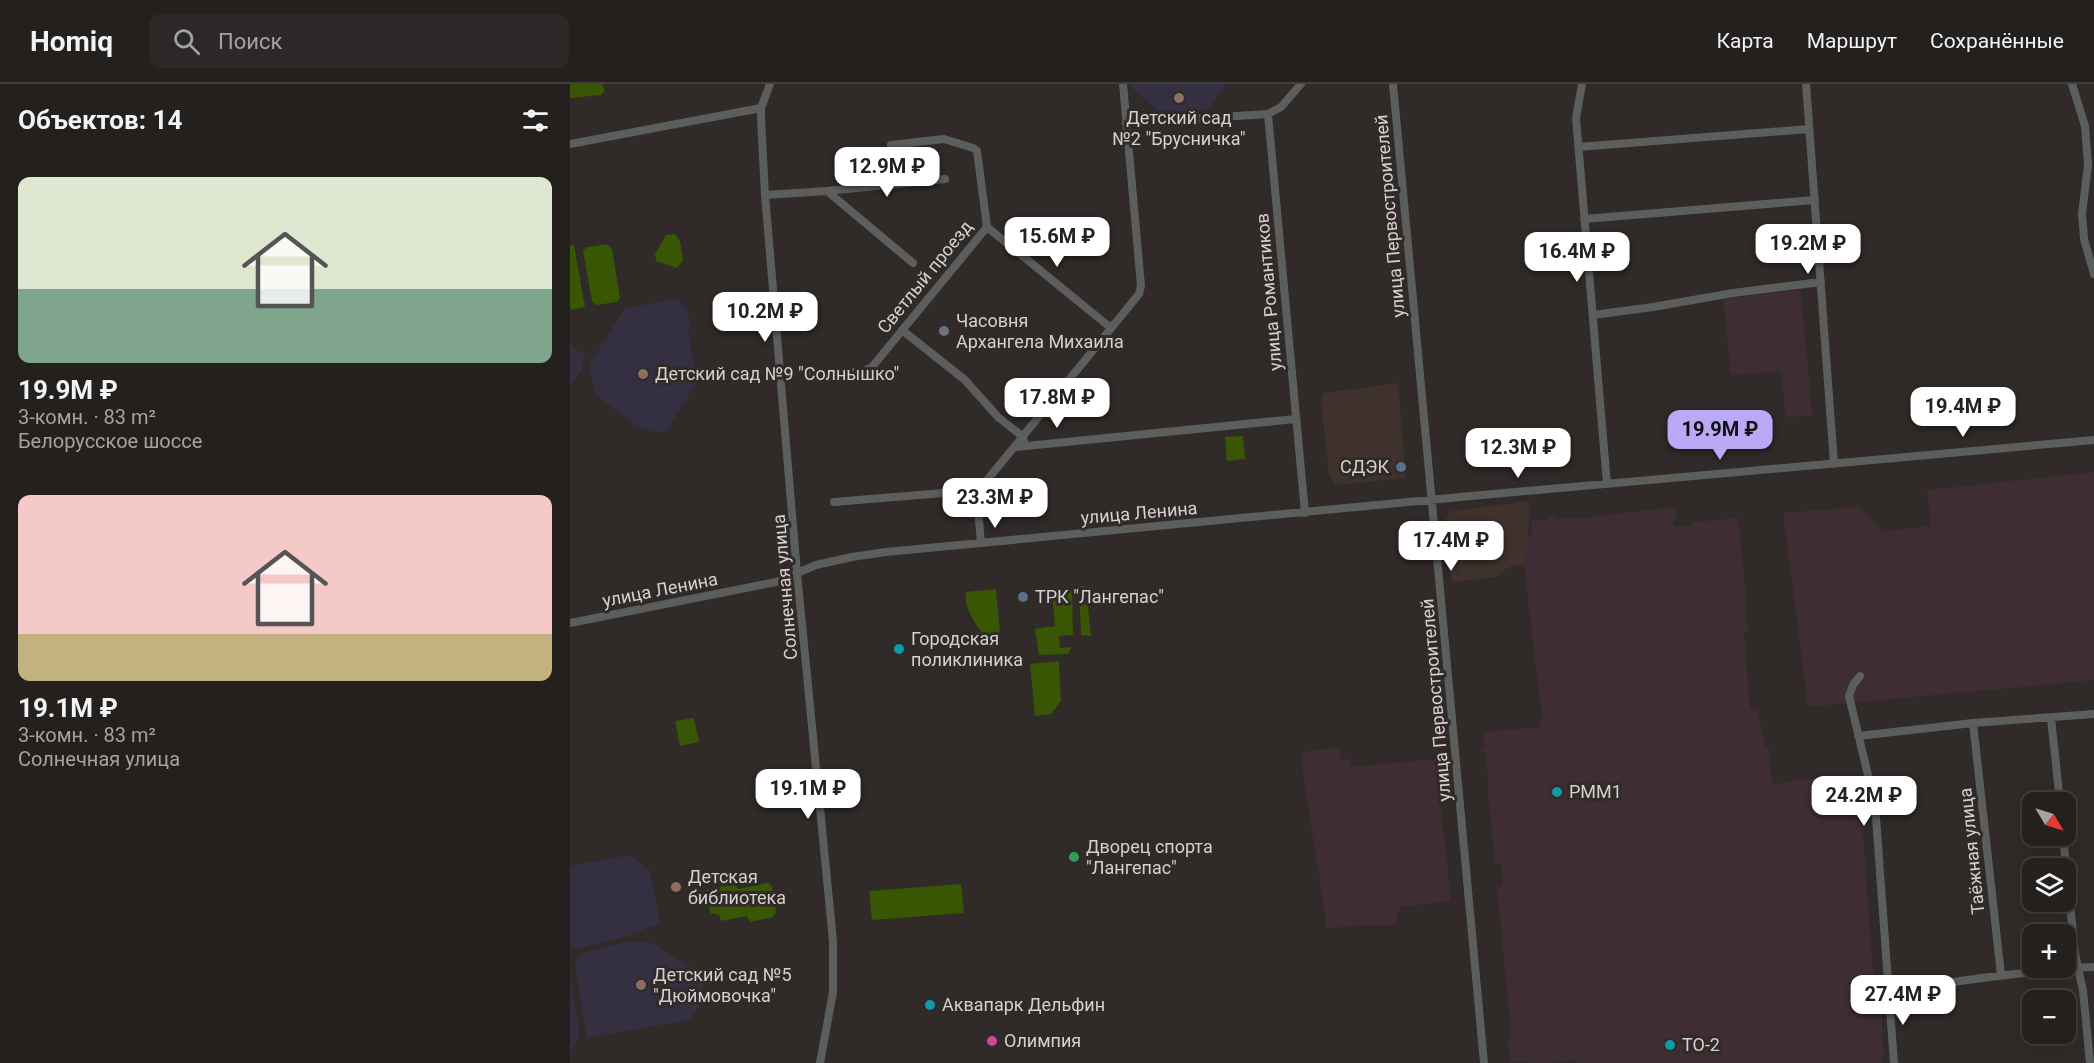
<!DOCTYPE html>
<html lang="ru">
<head>
<meta charset="utf-8">
<style>
  body { margin:0; font-family:Roboto,sans-serif; background:#2c2827; color:#f1f3f6; height:100vh; display:flex; flex-direction:column; font-size:22px; white-space:nowrap }
  * { box-sizing:border-box; margin:0 }
  p { font-size:20px; color:#a3a3a4 }
  .icon { flex:none; width:33px; height:33px; fill:none; stroke:currentColor; stroke-width:2; stroke-linecap:round; stroke-linejoin:round }
  .map { position:relative; flex:1; overflow:hidden }
  .side { display:flex; flex-direction:column; background:#24201e; width:570px }
  .side>* { flex:none }
  .needle { width:39px; rotate:128deg }
  .tools { position:absolute; left:1452px; top:708px; display:grid; gap:12px }
  .tools a { display:grid; place-items:center; width:54px; height:54px; border-radius:12px; background:#24201e; box-shadow:0 3px 15px #0003,0 0 0 2px #413e3c; font-size:30px }
  .price { position:absolute; translate:-50% -51px; padding:0 14px; border-radius:12px; background:#fff; color:#222; font-size:20px; line-height:39px; filter:drop-shadow(0 2px 3px #0008) }
  .price::after { content:''; position:absolute; left:50%; top:36px; width:18px; height:14px; margin-left:-9px; background:inherit; clip-path:polygon(0 0,100% 0,50% 100%) }
  .price.current { background:#baaaf6; color:#111 }
  ul { padding:0; list-style:none }
  li { display:grid; align-content:center; gap:12px; height:318px; padding:0 18px }
  li span { display:grid; place-items:center; height:186px; border-radius:12px; color:#555 }
  li>.icon { margin-inline-start:auto }
  span .icon { width:108px; height:108px; fill:#fffc; stroke-width:1 }
  li b { font-size:26px }
  h2 { display:flex; justify-content:space-between; align-items:center; height:72px; padding:0 18px; font-size:26px }
  header { display:flex; align-items:center; gap:36px; box-sizing:border-box; height:84px; padding:0 30px; background:#24201e; border-bottom:2px solid #413e3c }
  header strong { font-size:28px }
  nav { display:flex; gap:33px; margin-inline-start:auto; font-size:21px }
  .search { width:420px; height:54px; background:#2c2827; display:flex; align-items:center; gap:15px; box-sizing:border-box; padding:0 21px; border-radius:12px; color:#a3a3a4; font-size:22px }
  main { display:flex; flex:1; min-height:0 }
  .map>svg:first-child { display:block }
  .built { fill:#3f322d }
  .industrial { fill:#3f2d35 }
  .education { fill:#343041 }
  .green { fill:#385604 }
  .lines { fill:none; stroke-linecap:round; stroke-linejoin:round }
  .minor { stroke:#5b5e5d; stroke-width:8 }
  .education-dot { fill:#8d6e63; stroke:#302a28; stroke-width:2 }
  .worship-dot { fill:#6b7280; stroke:#302a28; stroke-width:2 }
  .service-dot { fill:#5c6f8a; stroke:#302a28; stroke-width:2 }
  .culture-dot { fill:#0f9aa8; stroke:#302a28; stroke-width:2 }
  .leisure-dot { fill:#2e9e5b; stroke:#302a28; stroke-width:2 }
  .hotel-dot { fill:#d1479c; stroke:#302a28; stroke-width:2 }
  .labels { text-anchor:middle; stroke-width:6; stroke-linejoin:round; paint-order:stroke }
  .poi-label { font-size:18px; fill:#d5d1cf; stroke:#302a28; text-anchor:start }
  .street-label { font-size:18px; fill:#d5d1cf; stroke:#302a28 }
</style>
</head>
<body>
<header>
<strong>Homiq</strong>
<div class="search"><svg class="icon" aria-label="search" viewBox="0 0 24 24"><circle cx="10" cy="10" r="6"/><path d="M15 15l6 6"/></svg>Поиск</div>
<nav><a>Карта</a><a>Маршрут</a><a>Сохранённые</a></nav>
</header>
<main>
<section class="side">
<h2>Объектов: 14<svg class="icon" aria-label="filters" viewBox="0 0 24 24"><path d="M4 7h16M4 17h16"/><circle cx="9" cy="7" r="2"/><circle cx="15" cy="17" r="2"/></svg></h2>
<ul>
<li><span style="background:linear-gradient(#dfe7d0 60%,#7fa58c 0)"><svg class="icon" aria-label="home" viewBox="0 0 24 24"><path d="M3 11l9-7 9 7M6 9v11h12V9"/></svg></span><div><b>19.9M ₽</b><p>3-комн. · 83 m²</p><p>Белорусское шоссе</p></div></li>
<li><span style="background:linear-gradient(#f6c9c9 75%,#c2b280 0)"><svg class="icon" aria-label="home" viewBox="0 0 24 24"><path d="M3 11l9-7 9 7M6 9v11h12V9"/></svg></span><div><b>19.1M ₽</b><p>3-комн. · 83 m²</p><p>Солнечная улица</p></div></li>
</ul>
</section>
<div class="map">
<svg width="1524" height="979" viewBox="0 0 1524 979">
  <rect width="100%" height="100%" fill="#302a28"/>
  <path class="built" d="M828,299l8,95 -70,7 -7,-10 -8,-75 3,-7z
    M959,417l1,15 -6,49 -16,2 -11,10 -45,5 -6,-63 3,-6 3,-2z"/>
  <path class="industrial" d="M1231,206l11,126 -27,1 -3,-45 -51,3 -8,-76z
    M1524,388v208l-286,27 -25,-194 76,-6 25,24 47,-5 -4,-36z
    M1105,423l1,13 -3,1 1,6 19,-2v-3l45,-4 9,88 -2,3 3,23 -4,1 6,76h8l7,38h4l3,37 19,-2 1,-2 67,-4 14,196 2,1 1,11 -8,1v22h13l3,48h-2v8h-305l-1,-3 -23,3h-24l-1,-2 -18,2 -2,-24 2,-1v-17l-13,-134 5,-1 -1,-23h-6l-8,-82 1,-1 -2,-21 -1,-6h-4l-1,-6h5l-2,-15 58,-5 -1,-8h2l-18,-154 3,-28 5,-1 -1,-15 18,-2v-3l7,-1v4l17,-2 1,2z
    M769,663l1,13 10,-1 1,8 85,-8 15,142 -51,6 -6,18h-34l-35,4v-17l-20,-123 -4,-37z"/>
  <path class="education" d="M561,0h96l-20,26 -48,2 -28,-25z
    M106,215l11,9 4,20 -3,2 9,52 -30,48 -11,3 -20,-8 -40,-29 -7,-31 36,-57z
    M0,261l16,11 -4,7 1,4 -13,20z
    M59,771l21,15 10,53 -31,13 -54,13 -5,-3v-80z
    M59,857l21,1 51,31 4,25 -15,22 -103,18 -12,-73 6,-12z
    M0,891l10,61 -10,17z"/>
  <path class="green" d="M0,0h32l3,6 -4,5 -31,3z
    M105,150l5,7 3,19 -6,8 -21,-7 -1,-7 11,-19z
    M37,160l5,5 8,49 -3,4 -21,3 -4,-4 -9,-50 4,-4z
    M4,161l11,62 -15,3v-64z
    M673,352l2,23 -18,2 -2,-24z
    M509,502h7l5,50 -10,-1z
    M426,505l5,55 -8,4c-11,-16 -30,-36 -27,-56z
    M502,506l1,45 -14,1 1,12 12,-1 -4,7 -29,1 -4,-26 20,-3 -3,-35z
    M489,577l2,40 -10,13 -16,2 -5,-52z
    M124,634l5,24 -19,4 -5,-25z
    M196,799l4,1 2,3 4,25 -3,5 -23,5 -3,-6 -26,5 -2,-6 -9,-2 -3,-23 27,-6 4,5z
    M391,800l3,29 -92,7 -3,-29z"/>
  <g class="lines">
    <path class="minor" d="M200,0l-9,24v10l4,77 32,378 36,368v51l-13,71
      M731,0l-20,23 -13,7 37,399
      M823,0l91,979
      M1012,0l-6,34 31,366
      M1236,0l28,380
      M1502,0l13,42 3,39 -6,49 2,25 10,35
      M556,39l142,-9
      M0,60l191,-36
      M1008,63l231,-18
      M257,107l118,-12
      M195,111l62,-4 86,72
      M1014,135l231,-19
      M417,143l124,101
      M1023,231l60,-8 80,-14 88,-11
      M332,246l63,50 33,37 25,20 1,5
      M236,292l58,-5 8,-4 115,-140 -10,-76 -4,-3 -29,-9 -53,6
      M445,363l281,-28
      M264,418l145,-12
      M411,459l-4,-45 2,-8 160,-196 2,-8 -18,-202
      M0,539l206,-41 40,-17 36,-8 34,-5 585,-56 623,-56
      M1290,592l-7,9 -4,11 26,108 19,259
      M1481,634l9,84
      M1403,639l28,252
      M1288,652l115,-13 121,-9
      M1493,752l12,117 8,38 7,72
      M1318,907l101,-14 79,-9 26,-1"/>
  </g>
  <g class="education-dot">
    <circle cx="609" cy="14" r="6"/>
    <circle cx="73" cy="290" r="6"/>
    <circle cx="106" cy="803" r="6"/>
    <circle cx="71" cy="901" r="6"/>
  </g>
  <circle class="worship-dot" cx="374" cy="247" r="6"/>
  <g class="service-dot">
    <circle cx="831" cy="383" r="6"/>
    <circle cx="453" cy="513" r="6"/>
  </g>
  <g class="culture-dot">
    <circle cx="329" cy="565" r="6"/>
    <circle cx="987" cy="708" r="6"/>
    <circle cx="360" cy="921" r="6"/>
    <circle cx="1100" cy="961" r="6"/>
  </g>
  <circle class="leisure-dot" cx="504" cy="773" r="6"/>
  <circle class="hotel-dot" cx="422" cy="957" r="6"/>
  <g class="labels">
    <g class="poi-label">
      <text x="609" y="40" text-anchor="middle">Детский сад<tspan x="609" dy="21">№2 "Брусничка"</tspan></text>
      <text x="386" y="243">Часовня<tspan x="386" dy="21">Архангела Михаила</tspan></text>
      <text x="85" y="296">Детский сад №9 "Солнышко"</text>
      <text x="819" y="389" text-anchor="end">СДЭК</text>
      <text x="465" y="519">ТРК "Лангепас"</text>
      <text x="341" y="561">Городская<tspan x="341" dy="21">поликлиника</tspan></text>
      <text x="999" y="714">РММ1</text>
      <text x="516" y="769">Дворец спорта<tspan x="516" dy="21">"Лангепас"</tspan></text>
      <text x="118" y="799">Детская<tspan x="118" dy="21">библиотека</tspan></text>
      <text x="83" y="897">Детский сад №5<tspan x="83" dy="21">"Дюймовочка"</tspan></text>
      <text x="372" y="927">Аквапарк Дельфин</text>
      <text x="434" y="963">Олимпия</text>
      <text x="1112" y="967">ТО-2</text>
    </g>
    <g class="street-label">
      <text transform="translate(820 132) rotate(-95)" y="6">улица Первостроителей</text>
      <text transform="translate(355 193) rotate(-51)" y="6">Светлый проезд</text>
      <text transform="translate(699 208) rotate(-95)" y="6">улица Романтиков</text>
      <text transform="translate(569 429) rotate(-5)" y="6">улица Ленина</text>
      <text transform="translate(215 503) rotate(-95)" y="6">Солнечная улица</text>
      <text transform="translate(90 506) rotate(-11)" y="6">улица Ленина</text>
      <text transform="translate(866 616) rotate(-95)" y="6">улица Первостроителей</text>
      <text transform="translate(1402 767) rotate(-96)" y="6">Таёжная улица</text>
    </g>
  </g>
</svg>
<div class="tools">
<a><svg class="needle" viewBox="-14 -14 28 28"><path d="M0-13l5 13h-10z" fill="#e53935"/><path d="M0 13l5-13h-10z" fill="#a3a3a4"/></svg></a>
<a><svg class="icon" aria-label="layers" viewBox="0 0 24 24"><path d="M12 4l9 5-9 5-9-5zM3 14l9 5 9-5"/></svg></a>
<a>+</a>
<a>−</a>
</div>
<b class="price" style="left:317px;top:114px">12.9M ₽</b>
<b class="price" style="left:487px;top:184px">15.6M ₽</b>
<b class="price" style="left:1238px;top:191px">19.2M ₽</b>
<b class="price" style="left:1007px;top:199px">16.4M ₽</b>
<b class="price" style="left:195px;top:259px">10.2M ₽</b>
<b class="price" style="left:487px;top:345px">17.8M ₽</b>
<b class="price" style="left:1393px;top:354px">19.4M ₽</b>
<b class="price current" style="left:1150px;top:377px">19.9M ₽</b>
<b class="price" style="left:948px;top:395px">12.3M ₽</b>
<b class="price" style="left:425px;top:445px">23.3M ₽</b>
<b class="price" style="left:881px;top:488px">17.4M ₽</b>
<b class="price" style="left:238px;top:736px">19.1M ₽</b>
<b class="price" style="left:1294px;top:743px">24.2M ₽</b>
<b class="price" style="left:1333px;top:942px">27.4M ₽</b>
</div>
</main>
</body>
</html>
